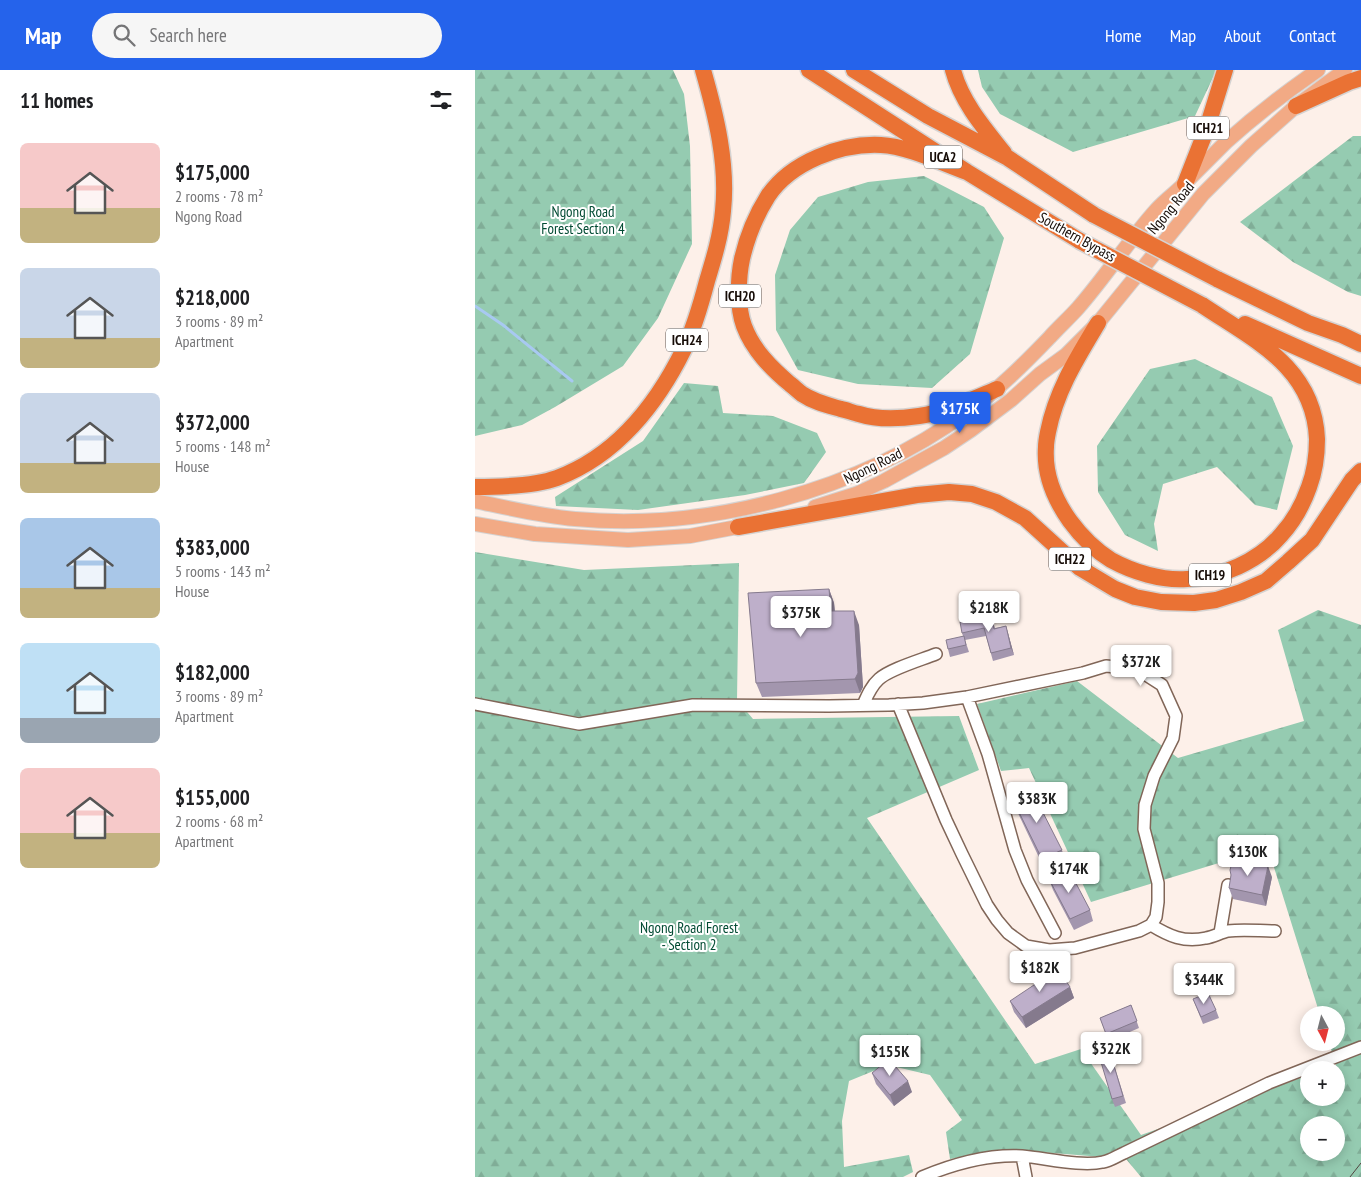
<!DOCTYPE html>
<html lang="en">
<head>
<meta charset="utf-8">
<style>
  body { margin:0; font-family:"PT Sans Narrow",sans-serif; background:#f6f6f6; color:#202124; height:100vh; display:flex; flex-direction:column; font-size:19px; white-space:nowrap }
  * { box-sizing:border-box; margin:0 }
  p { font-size:16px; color:#757577 }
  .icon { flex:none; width:28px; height:28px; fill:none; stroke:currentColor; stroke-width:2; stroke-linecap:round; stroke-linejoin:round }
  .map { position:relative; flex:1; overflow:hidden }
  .sheet { display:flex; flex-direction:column; background:#fff; width:475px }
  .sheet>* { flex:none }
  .needle { width:32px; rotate:173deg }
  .buttons { position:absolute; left:825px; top:936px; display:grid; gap:10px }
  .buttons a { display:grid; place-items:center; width:45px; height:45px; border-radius:50%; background:#fff; box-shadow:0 2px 12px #0003; font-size:25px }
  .price { position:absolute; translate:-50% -42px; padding:0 11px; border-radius:5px; background:#fff; color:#222; font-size:16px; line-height:32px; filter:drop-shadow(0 1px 2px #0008) }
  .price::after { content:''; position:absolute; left:50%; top:30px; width:15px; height:11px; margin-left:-8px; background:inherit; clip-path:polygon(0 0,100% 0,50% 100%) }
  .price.current { background:#2563eb; color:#fff }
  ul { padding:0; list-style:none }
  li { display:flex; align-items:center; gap:15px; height:125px; padding:0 20px }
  li span { display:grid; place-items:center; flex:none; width:140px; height:100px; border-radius:8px; color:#555 }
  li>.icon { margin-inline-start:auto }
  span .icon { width:60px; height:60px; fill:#fffc; stroke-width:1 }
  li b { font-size:21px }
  h2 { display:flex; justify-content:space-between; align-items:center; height:60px; padding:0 20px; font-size:21px }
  header { display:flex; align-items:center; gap:30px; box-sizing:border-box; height:70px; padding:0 25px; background:#2563eb; color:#fff }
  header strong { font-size:24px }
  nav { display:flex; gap:28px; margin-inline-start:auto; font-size:18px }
  .search { width:350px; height:45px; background:#f6f6f6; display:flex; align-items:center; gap:12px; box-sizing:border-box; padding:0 18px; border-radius:28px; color:#757577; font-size:19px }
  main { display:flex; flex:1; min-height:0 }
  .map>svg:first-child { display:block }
  .forest { fill:url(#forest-firs); fill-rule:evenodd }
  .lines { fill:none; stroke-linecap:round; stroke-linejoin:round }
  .stream { stroke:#a8c9f1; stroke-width:3 }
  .minor-casing { stroke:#816658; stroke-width:14 }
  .major-casing { stroke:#d5d3d2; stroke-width:16 }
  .highway-casing { stroke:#d5d3d2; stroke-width:19 }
  .minor { stroke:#fff; stroke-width:11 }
  .major { stroke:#f2aa85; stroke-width:14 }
  .highway { stroke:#ea7234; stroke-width:16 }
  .tram { stroke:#504540; stroke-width:1 }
  .highway-bridge-casing { stroke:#d5d3d2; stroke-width:19; stroke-linecap:butt }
  .highway-bridge { stroke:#ea7234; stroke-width:16 }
  .wall { fill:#a396ae }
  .shaded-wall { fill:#857a8d }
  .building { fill:#beafca; stroke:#857a8d }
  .labels { text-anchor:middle; stroke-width:4; stroke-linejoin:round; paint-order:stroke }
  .shield { fill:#fff; stroke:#5c5551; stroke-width:1 }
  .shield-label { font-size:14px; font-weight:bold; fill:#160c07 }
  .street-label { font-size:15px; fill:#160c07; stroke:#fff }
  .park-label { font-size:15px; fill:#024b33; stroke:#fff }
</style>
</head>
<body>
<header>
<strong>Map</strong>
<div class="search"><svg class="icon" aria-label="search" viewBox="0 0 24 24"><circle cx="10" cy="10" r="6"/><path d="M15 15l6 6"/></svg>Search here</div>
<nav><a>Home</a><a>Map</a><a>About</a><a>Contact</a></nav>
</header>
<main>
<section class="sheet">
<h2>11 homes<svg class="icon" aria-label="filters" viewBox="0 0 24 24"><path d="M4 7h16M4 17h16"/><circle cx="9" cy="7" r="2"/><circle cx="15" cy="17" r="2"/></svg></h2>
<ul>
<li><span style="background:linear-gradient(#f6c9c9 65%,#c2b280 0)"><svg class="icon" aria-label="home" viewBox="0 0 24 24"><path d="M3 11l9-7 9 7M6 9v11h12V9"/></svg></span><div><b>$175,000</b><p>2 rooms · 78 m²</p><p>Ngong Road</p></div></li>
<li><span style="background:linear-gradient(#c9d6e8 70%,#c2b280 0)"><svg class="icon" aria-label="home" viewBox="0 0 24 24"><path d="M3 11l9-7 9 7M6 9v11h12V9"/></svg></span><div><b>$218,000</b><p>3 rooms · 89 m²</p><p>Apartment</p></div></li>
<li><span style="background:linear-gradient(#c9d6e8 70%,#c2b280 0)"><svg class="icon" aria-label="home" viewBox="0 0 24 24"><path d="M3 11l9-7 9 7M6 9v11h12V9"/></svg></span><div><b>$372,000</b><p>5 rooms · 148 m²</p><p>House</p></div></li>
<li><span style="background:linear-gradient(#a9c7e8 70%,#c2b280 0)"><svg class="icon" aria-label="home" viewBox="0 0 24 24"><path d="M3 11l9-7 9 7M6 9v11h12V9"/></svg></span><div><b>$383,000</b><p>5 rooms · 143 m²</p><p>House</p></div></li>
<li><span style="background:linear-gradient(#bfe0f5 75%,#9aa5b1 0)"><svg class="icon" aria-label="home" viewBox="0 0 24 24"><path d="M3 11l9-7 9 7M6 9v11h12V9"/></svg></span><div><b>$182,000</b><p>3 rooms · 89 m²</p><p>Apartment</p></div></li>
<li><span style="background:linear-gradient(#f6c9c9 65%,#c2b280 0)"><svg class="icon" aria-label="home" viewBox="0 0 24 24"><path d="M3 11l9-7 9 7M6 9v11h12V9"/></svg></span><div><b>$155,000</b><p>2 rooms · 68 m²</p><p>Apartment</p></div></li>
</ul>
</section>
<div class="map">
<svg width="886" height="1107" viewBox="0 0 886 1107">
  <defs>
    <pattern id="forest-firs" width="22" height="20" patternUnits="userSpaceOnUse" patternTransform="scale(1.25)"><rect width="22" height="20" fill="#95cbb1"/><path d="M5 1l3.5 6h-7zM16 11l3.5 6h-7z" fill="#80ad97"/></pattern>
  </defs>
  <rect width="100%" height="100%" fill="#fdf0e9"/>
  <path class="forest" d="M0,0h198l11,24 6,52 2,98 -34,74 -35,48 -68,41 -33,18 -47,11z
    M503,0h238v1l-21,45 -122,36 -73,-38 -18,-27z
    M878,66h8v160l-13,-4 -55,-30 -53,-40z
    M449,106l60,31 20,31 -34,116 -38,34 -74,-4 -60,-14 -22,-40 -1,-55 15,-45 28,-33 50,-15z
    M720,289l77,38 21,49 -16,64 -22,-5 -38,-38 -54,17 -9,40 4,27 -33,-16 -27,-43 -1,-46 53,-77z
    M209,313l34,3 5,27 50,3 44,17 9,19 -22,31 -59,12 -107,15 -82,-4 -1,-9 88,-56z
    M0,482l109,18 155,-7 -2,137 16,19 206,-3 20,54 -112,48 168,246 46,-15 60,86 168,-60v23h27v-28h-13l13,-5 -7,-22 7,-1v-27h-16l-52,-167 -177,54 -62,-134 -28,3 -24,-67 100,-23 101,77 126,-37 -26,-91 40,-20 43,15v552h-220l-15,-18 -122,-10 -54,10 -4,-27 16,-12 -32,-45 -42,-10 -39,16 -7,40 2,46 65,-12 4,17 -10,5h-428zM834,1055h27v27h-27z"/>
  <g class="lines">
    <path class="stream" d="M0,236l28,19 69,56"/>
    <defs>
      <path id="minor" d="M492,627l21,57 27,96 12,30 28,53
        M0,634l104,20 114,-19 136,1 60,-1 34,-2 44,-6 116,-24 23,-7 31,3 25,16 14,31 -3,22 -19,38 -9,29 -1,24 14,54v19l-2,15 -5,8 -12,6 -64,17 -26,2 -23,-4 -18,-13 -11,-13 -10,-15 -25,-51 -16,-34 -48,-116
        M388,635c4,-9 8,-19 16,-26 11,-10 42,-19 57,-25
        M676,855c18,11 33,18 55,13 7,-1 14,-5 22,-7 15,-2 32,0 47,0
        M745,863l8,-48
        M547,1086l4,21
        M447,1107c31,-13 66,-23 100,-21 24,2 59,11 81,6 7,-1 14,-6 21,-9l145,-70 92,-36"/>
      <path id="major" d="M0,431c33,7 66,15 100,18 133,12 284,-28 392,-107 31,-22 57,-48 83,-75 9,-10 19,-19 28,-29 28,-32 51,-68 79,-99 9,-10 21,-18 30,-28 13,-13 26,-26 39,-39 29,-26 60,-50 92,-72
        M340,437l41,-13 28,-13 60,-33 27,-18 40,-30 29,-26 26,-19 32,-32 105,-129 48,-48 45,-40 49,-36
        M0,454l60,10 93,6 62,-4 58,-11"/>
      <path id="highway" d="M334,0l158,102 113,69
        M379,0l74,46 80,42 86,57
        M478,0c8,31 31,58 51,83
        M821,36l53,-24 12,-4
        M492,102c-25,-9 -60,-26 -86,-27 -40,-2 -90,17 -113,51 -12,19 -21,41 -26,63 -4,19 -5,48 2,67 9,24 27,42 46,58 4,3 8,7 12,10 12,8 25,11 39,15 6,1 12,4 18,5 19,6 40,5 60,2 27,-4 52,-16 78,-27
        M710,114l22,-56 18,-58
        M742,209l91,44 34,12 19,9
        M623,253c-21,35 -42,68 -50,109 -1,5 -2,10 -2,15 -2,27 9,53 24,74 11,15 25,29 41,39 22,12 51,21 76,19 34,-1 72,-18 94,-44 13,-14 22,-31 28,-48 6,-16 8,-31 8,-48 -3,-72 -63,-99 -115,-134
        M770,254l116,52
        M0,417c24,0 60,-1 82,-9 59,-22 100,-74 127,-129 10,-21 17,-45 23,-68 7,-23 14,-46 16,-70 5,-47 -7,-96 -20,-141
        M263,457l179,-32 32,-3 23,2 24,8 29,16 55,50 35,21 20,8 26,5 33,1 22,-3 25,-8 25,-11 22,-19 24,-22 40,-60 9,-9"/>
    </defs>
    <use href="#minor" class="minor-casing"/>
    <use href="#major" class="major-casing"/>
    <use href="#highway" class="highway-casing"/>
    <use href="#minor" class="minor"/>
    <use href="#major" class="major"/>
    <use href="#highway" class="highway"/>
    <path class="tram" d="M875,1107l11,-14"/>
    <defs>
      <path id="highway-bridge" d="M619,145l123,64
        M605,171l122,64"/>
    </defs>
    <use href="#highway-bridge" class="highway-bridge-casing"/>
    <use href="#highway-bridge" class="highway-bridge"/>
  </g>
  <path class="wall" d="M354,519l5,14 1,8 24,14 4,62 -3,6 -98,4 -6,-14z
    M516,546l4,12 11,-2 8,29 -21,6 -7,-25 -21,4 4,12 -19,5 -2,-8 15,-13 -1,-3z
    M537,728l50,52 3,11 -20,9 -29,-61z
    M797,807l-6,29 -33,-7 -4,-11z
    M574,809l41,31 3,11 -19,9 -21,-40z
    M595,917l4,11 -48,30 -12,-16 -4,-11z
    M718,929l23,11 3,8 -16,6z
    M656,935l8,23 -30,13 -9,-23z
    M834,955v17h4l-6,3 -6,-17z
    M634,979l17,54 -11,4 -3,-8z
    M397,1003l40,19 -18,14 -18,-22z"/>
  <path class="shaded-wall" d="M354,519l5,14 2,22 -5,-14z
    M379,541l5,14 4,62 -3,6 -5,-14z
    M531,556l2,7 6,22 -3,-7z
    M793,796l4,11 -6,29 -4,-11z
    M595,917l4,11 -48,30 -4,-11z
    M433,1011l4,11 -18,14 -4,-11z"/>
  <path class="building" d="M354,519l2,22h23l4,62 -3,6 -99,4 -8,-90z
    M516,546l3,13 12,-3 5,22 -20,5 -7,-25 -22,5 -2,-11z
    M489,566l2,9 -18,4 -2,-9z
    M556,719l31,61 -20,9 -30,-61z
    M758,789l35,7 -6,29 -33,-7 2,-13 -1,-5z
    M594,800l21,40 -20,9 -21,-40z
    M583,899l12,18 -48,30 -12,-16z
    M733,923l8,17 -15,7 -8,-18z
    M656,935l6,16 -31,13 -6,-16z
    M834,955v11l-4,1 -4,-9z
    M634,979l14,47 -11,3 -14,-47z
    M414,989l19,22 -18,14 -18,-22z"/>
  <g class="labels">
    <g class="shield">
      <rect x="712" y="46.5" width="42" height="23" rx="4"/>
      <rect x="449" y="75.5" width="38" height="23" rx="4"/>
      <rect x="244" y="214.5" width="42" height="23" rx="4"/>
      <rect x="191" y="258.5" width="42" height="23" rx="4"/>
      <rect x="574" y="477.5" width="42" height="23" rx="4"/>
      <rect x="714" y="493.5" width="42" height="23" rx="4"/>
    </g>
    <g class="shield-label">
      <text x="733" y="63">ICH21</text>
      <text x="468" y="92">UCA2</text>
      <text x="265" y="231">ICH20</text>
      <text x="212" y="275">ICH24</text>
      <text x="595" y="494">ICH22</text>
      <text x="735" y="510">ICH19</text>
    </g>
    <g class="street-label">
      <text transform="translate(696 138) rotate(-50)" y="5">Ngong Road</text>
      <text transform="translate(602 167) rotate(29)" y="5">Southern Bypass</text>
      <text transform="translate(398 396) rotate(-26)" y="5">Ngong Road</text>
    </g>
    <g class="park-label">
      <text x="108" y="147">Ngong Road<tspan x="108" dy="17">Forest Section 4</tspan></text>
      <text x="214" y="863">Ngong Road Forest<tspan x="214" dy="17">- Section 2</tspan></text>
    </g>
  </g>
</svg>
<div class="buttons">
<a><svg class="needle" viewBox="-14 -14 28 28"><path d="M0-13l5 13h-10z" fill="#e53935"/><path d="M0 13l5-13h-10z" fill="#757577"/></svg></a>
<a>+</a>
<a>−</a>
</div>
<b class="price current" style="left:485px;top:364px">$175K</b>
<b class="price" style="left:514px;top:563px">$218K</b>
<b class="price" style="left:326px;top:568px">$375K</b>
<b class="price" style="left:666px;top:617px">$372K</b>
<b class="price" style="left:562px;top:754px">$383K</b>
<b class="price" style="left:773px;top:807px">$130K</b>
<b class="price" style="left:594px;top:824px">$174K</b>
<b class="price" style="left:565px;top:923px">$182K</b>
<b class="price" style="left:729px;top:935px">$344K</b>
<b class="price" style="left:636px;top:1004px">$322K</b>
<b class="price" style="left:415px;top:1007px">$155K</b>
</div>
</main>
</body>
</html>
